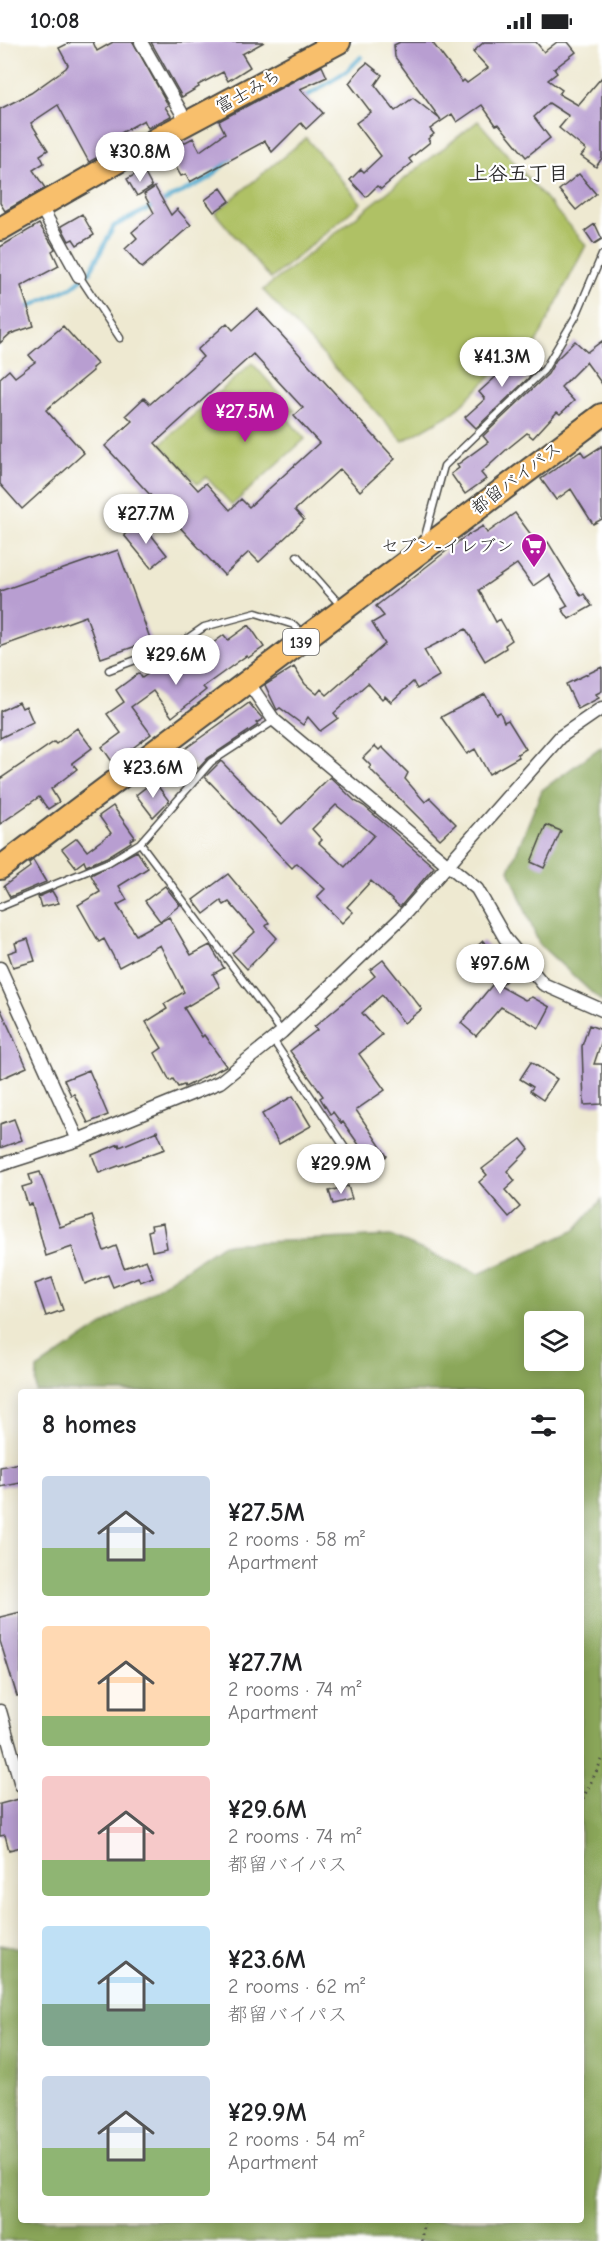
<!DOCTYPE html>
<html lang="en">
<head>
<meta charset="utf-8">
<style>
  body { margin:0; font-family:"Comic Neue","Klee One",sans-serif; background:#f6f6f6; color:#202124; height:100vh; display:flex; flex-direction:column; font-size:22px; white-space:nowrap }
  * { box-sizing:border-box; margin:0 }
  p { font-size:20px; color:#757577 }
  .icon { flex:none; width:33px; height:33px; fill:none; stroke:currentColor; stroke-width:2; stroke-linecap:round; stroke-linejoin:round }
  .map { position:relative; flex:1; overflow:hidden }
  .drawer { position:absolute; left:18px; top:1347px; width:566px; height:834px; display:flex; flex-direction:column; background:#fff; border-radius:6px; box-shadow:0 3px 15px #0003 }
  .drawer>* { flex:none }
  .fabs { position:absolute; left:524px; top:1269px; display:grid; gap:12px }
  .fabs a { display:grid; place-items:center; width:60px; height:60px; border-radius:6px; background:#fff; box-shadow:0 3px 15px #0003; font-size:30px }
  .price { position:absolute; translate:-50% -51px; padding:0 14px; border-radius:21px; background:#fff; color:#222; font-size:20px; line-height:39px; filter:drop-shadow(0 2px 3px #0008) }
  .price::after { content:''; position:absolute; left:50%; top:36px; width:18px; height:14px; margin-left:-9px; background:inherit; clip-path:polygon(0 0,100% 0,50% 100%) }
  .price.on { background:#b5179e; color:#fff }
  ul { padding:0; list-style:none }
  li { display:flex; align-items:center; gap:18px; height:150px; padding:0 24px }
  li span { display:grid; place-items:center; flex:none; width:168px; height:120px; border-radius:6px; color:#555 }
  li>.icon { margin-inline-start:auto }
  span .icon { width:72px; height:72px; fill:#fffc; stroke-width:1 }
  li b { font-size:26px }
  h2 { display:flex; justify-content:space-between; align-items:center; height:72px; padding:0 24px; font-size:26px }
  .status { display:flex; justify-content:space-between; align-items:center; height:42px; padding:0 30px; background:#fff; direction:ltr }
  .status svg { height:16px; fill:currentColor }
  .map>svg:first-child { display:block }
  .green { fill:#afc165; stroke:#6d7648; stroke-width:1.5 }
  .forest { fill:#8ba75a; stroke:#5b6942; stroke-width:1.5; fill-rule:evenodd }
  .lines { fill:none; stroke-linecap:round; stroke-linejoin:round }
  .stream { stroke:#4fa8cc; stroke-width:4.5 }
  .building { fill:#b89ed1; fill-rule:evenodd }
  .lane-casing { stroke:#484844; stroke-width:9 }
  .street-casing { stroke:#484844; stroke-width:15 }
  .highway-casing { stroke:#484844; stroke-width:26 }
  .path { stroke:#484844; stroke-width:3; stroke-dasharray:1.5 4.5; stroke-linecap:butt }
  .lane { stroke:#fff; stroke-width:6 }
  .street { stroke:#fff; stroke-width:12 }
  .highway { stroke:#f8bf6c; stroke-width:22 }
  .labels { text-anchor:middle; stroke-width:4.5; stroke-linejoin:round; paint-order:stroke }
  .shield { fill:#fff; stroke:#6b6b6b; stroke-width:1.5 }
  .shield-label { font-size:16px; font-weight:bold; fill:#2b2b2b }
  .street-label { font-size:18px; fill:#2b2b2b; stroke:#fff }
  .poi-label { font-size:18px; fill:#2b2b2b; stroke:#fff; text-anchor:end }
  .neighbourhood-label { font-size:20px; font-weight:bold; fill:#2b2b2b; stroke:#fff }
</style>
</head>
<body>
<div class="status"><b>10:08</b><svg viewBox="0 0 49 12"><path d="M0 12V9h3v3zM5 12V6h3v6zM10 12V3h3v9zM15 12V0h3v12zM26 1h20v11H26zM47 4h2v5h-2z"/></svg></div>
<div class="map">
<svg width="602" height="2199" viewBox="0 0 602 2199">
  <rect width="100%" height="100%" fill="#fff"/>
  <filter id="ink" filterUnits="userSpaceOnUse"><feTurbulence type="fractalNoise" baseFrequency=".0167" numOctaves="2"/><feDisplacementMap in="SourceGraphic" scale="12" xChannelSelector="R" yChannelSelector="G"/><feConvolveMatrix kernelMatrix="1 2 1 2 8 2 1 2 1" color-interpolation-filters="sRGB"/></filter>
  <filter id="wash" filterUnits="userSpaceOnUse"><feTurbulence type="fractalNoise" baseFrequency=".008" numOctaves="4" result="noise"/><feDisplacementMap in="SourceGraphic" scale="24" xChannelSelector="R" yChannelSelector="G"/><feGaussianBlur stdDeviation="1.35" result="paint"/><feColorMatrix in="noise" values="0 0 0 0 0 0 0 0 0 0 0 0 0 0 0 0 0 1.4 0 .05"/><feComposite in="paint" operator="in"/></filter>
  <g filter="url(#wash)">
    <rect width="100%" height="100%" fill="#eee9d1"/>
    <path class="green" d="M478,79l108,124 -54,106 -10,-5 -68,66 -51,29 -140,-151z
      M306,96l55,65 -90,76 -56,-66z
      M252,321l43,48 -8,7 18,21 -73,66 -26,-28 -8,7 -37,-40z"/>
    <path class="forest" d="M602,704v256l-63,-58 -30,-74 33,-80z
      M602,1157v1042h-602v-296l21,4v271h559v-828h-544l1,-23 186,-125 167,-8 89,38 96,-44zM534,1280h39v38h-39z"/>
    <g class="lines">
      <path class="stream" d="M302,57l45,-28 14,-14
        M24,267l48,-22 18,-15 24,-46 94,-47 23,-21"/>
    </g>
    <g id="blocks">
      <path class="building" d="M71,0h22l4,9 16,-9h20l35,63 -3,2 6,9 -23,12 -4,-8 -25,14 5,9 -35,19 -31,-57 -27,18 17,27 -8,5 4,8 -11,7 12,18 -40,23 -5,-8v-94l31,-16 35,-25 2,-3 -9,-17z
        M151,0h113l-22,12 8,13 -22,14 -5,-9 -25,13 1,2 -17,10z
        M400,0h32l30,40 2,-2 3,3 21,-15 -15,-16 11,-10h52l8,10 13,-10h11l8,10 -22,17 3,4 -9,7 14,10 -3,4 19,11 24,-28v81l-6,9 -15,-11 5,-6 -27,-22 10,-12 -20,-13 -15,14 16,21 -24,19 -27,-33 -3,1 -14,-20 -25,17 -5,-8 -22,15 4,5 -6,5 2,3 -21,17 3,4 -31,26 -4,-3 -11,11 -16,-17 11,-11 3,3 17,-16 -25,-33 15,-11 -22,-29 12,-15 6,-5 15,12 -7,10 20,26 18,-13 28,22 -46,-63 -1,-12z
        M322,24l5,11 -27,12 23,24 -17,16 -5,-6 -29,29 -7,-11 -75,41 -4,-8 -5,2 -8,-14 5,-3 -6,-10 21,-11 7,13 25,-18 -6,-12z
        M143,128l9,17 -15,9 -10,-17z
        M579,132l17,20 -20,16 -17,-20z
        M155,145l16,28 6,-6 14,16 -49,43 -17,-19 12,-11 -5,-6 22,-19 -10,-19z
        M221,146l9,13 -16,11 -9,-12z
        M82,172l12,21 -17,10 -4,-6 -4,2 -8,-15z
        M39,182l16,25 -3,2 7,15 -38,20 13,40 -24,8 -10,9v-96z
        M595,182l7,15 -8,5 -9,-13z
        M257,266l138,151 -35,32 -20,-22 -45,41 9,10 -45,42 -10,-10 -25,23 -119,-129 27,-25 -6,-6 18,-17 6,6 53,-47 -6,-7 30,-27 6,7zM253,312l50,54 -9,8 25,27 -70,64 -8,-8 -11,11 -24,-27 -8,7 -43,-47z
        M63,284l34,38 -5,4 1,3 -47,39 38,43 -62,56 -22,-25v-106l9,-8 6,7 20,-15 -6,-7z
        M575,299l12,11 15,-11v43l-16,-22 -25,25 13,14 -14,13 -3,-2 -24,26 -6,-5 -21,17 -25,23 5,6 -21,15 -14,-20 8,-6 -2,-3 31,-23 -5,-6 65,-62 8,-14z
        M523,310l16,16 -63,60 -11,-11 20,-18 -6,-7z
        M602,404v73l-9,5 -22,-35 -15,11 -15,-21 40,-28 4,6z
        M515,471l25,34 8,-5 33,54 3,-2 8,12 -23,13 -7,-10 6,-3 -19,-31 -16,11 -16,-22 -38,26 17,32 4,-3 12,21 -7,5 1,3 -21,13 -19,-32 -42,21 15,26 -22,13 -4,-7 -22,20 -6,-6 -3,3 -14,-16 -34,30 4,5 -18,13 -12,-14 -5,8 -23,-17 -3,2 -12,-25 29,-18 11,17 12,10 4,-5 6,6 58,-51 -13,-21 12,-7 -8,-10 87,-68 20,-12 4,7z
        M141,480l26,33 -16,13 -27,-33z
        M118,508l33,91 -50,17 -15,-42 -86,31v-56z
        M249,583l15,22 -16,11 -2,-2 -43,31 3,3 -34,27 -19,-26 -22,16 20,27 -38,29 -11,-16 19,-14 -14,-19 17,-12 -8,-12 23,-17 3,5 21,-15 2,3 15,-11 3,3 19,-13 3,4 19,-14 4,5z
        M602,625v24l-6,3 3,4 -21,11 -12,-25z
        M485,652l11,20 4,-2 4,10 4,-2 18,29 -9,5 2,3 -30,17 -14,-25 -8,5 -26,-37z
        M19,660l3,6 4,-2 7,16 -33,16v-27z
        M249,661l14,16 -7,4 2,2 -50,33 -10,11 -16,-18z
        M77,686l15,20 -20,15 5,6 -26,20 8,13 -11,7 -9,-12 -39,27v-45l54,-37 2,2z
        M375,704l4,4 3,-3 26,26 -3,6 20,23 5,-4 26,26 -16,15 -71,-71 2,-2 -8,-8z
        M221,719l61,63 48,-47 25,24 9,5 70,61 -34,40 -29,-26 -24,26 6,5 -11,11 -25,-26 8,-8 -28,-26 -5,5 -87,-91zM336,763l38,30 -29,32 -26,-24 3,-3 -10,-11z
        M150,742l3,4 4,-3 12,16 -16,16 -17,-22z
        M113,764l22,31 -5,3 1,2 -24,15 -21,9 -2,-5 -8,6 -14,-18 15,-11 10,13 24,-18 -12,-17z
        M546,783l15,6 -17,37 -13,-6z
        M137,809l11,17 -29,18 8,14 -10,5 19,30 33,-18 22,38 19,-10 14,23 -11,6 7,13 -36,21 18,29 2,-2 22,31 -41,21 -1,-2 -6,2 -5,-8 -3,2 -15,-28 7,-5 -16,-26 21,-13 -3,-5 20,-12 -24,-47 -41,22 -15,-28 -5,3 -21,-37 22,-13 -9,-17z
        M33,818l13,22 -36,15 -6,-11 26,-19 -1,-4z
        M228,832l41,49 -3,3 11,12 -30,31 -15,-16 23,-21 -26,-30 -5,3 -3,-4 -17,13 -11,-14z
        M165,844l15,19 -20,16 -15,-20z
        M52,849l7,12 -18,4 -3,-10z
        M28,897l7,22 -22,6 -5,-14 9,-3 -2,-7z
        M483,899l30,33 -13,12 25,14 7,-3 18,10 -11,21 -38,-21 -25,29 -15,-13 32,-39 -26,-29z
        M383,918l39,49 -18,14 -22,-28 -20,18 20,22 -23,19 26,36 -29,20 31,46 -14,9 -30,-43 -2,1 -8,-11 -3,2 -10,-16 3,-2 -33,-45 27,-21 -3,-3 18,-15 43,-36 -5,-6z
        M0,966l27,59 -27,12z
        M589,983l13,5v10l-8,24h8v40l-18,1 -2,-59z
        M531,1020l26,17 -14,21 -13,-9 3,-4 -13,-8z
        M89,1028l19,45 -20,8 -14,-29 -3,1 -7,-15z
        M293,1054l18,30 -32,18 -17,-30z
        M14,1077l8,21 -22,8v-24z
        M157,1089l8,18 -66,24 -7,-18 27,-11 1,3z
        M521,1097l8,10 -22,22 8,10 -10,9 15,17 -11,10 -30,-35 8,-7 -5,-6z
        M40,1130l20,55 32,-11 12,35 12,-5 8,22 22,-8 7,17 -13,5 -2,-5 -25,10 -5,-12 -23,9 -13,-37 -26,9 -14,-52 -4,1 -6,-18 10,-3 -3,-9z
        M348,1144l4,13 -19,5 -4,-13z
        M163,1181l4,25 -15,3 -4,-20 4,-1 -1,-5z
        M52,1236l11,32 -17,6 -11,-32z
        M21,1421v20l-21,4v-20z
        M21,1570v83l-4,1 -17,-55v-24z
        M19,1757l2,48 -12,3 -4,-15 -5,1v-32z"/>
    </g>
  </g>
  <g filter="url(#ink)">
    <use href="#blocks" fill-opacity="0" stroke="#484844" stroke-width="1.5"/>
    <g class="lines">
      <defs>
        <path id="lane" d="M79,234l41,62
          M424,498l20,-74 100,-96 32,-54 26,-61
          M297,514l44,50
          M109,628l72,-27 23,-16 52,-14 38,12 9,9
          M140,801l142,189
          M0,865l109,-45 31,-19 71,-81 63,-41
          M273,998l88,132"/>
        <path id="street" d="M141,0l47,82
          M41,165l38,69
          M248,640l26,38 203,169 28,49 38,46 59,26
          M0,926l78,172
          M0,1123l78,-25 142,-58 62,-50 119,-114 159,-181 42,-29
          M0,1669l21,74"/>
        <path id="highway" d="M0,187l157,-90 182,-97
          M0,826l602,-453"/>
      </defs>
      <use href="#lane" class="lane-casing"/>
      <use href="#street" class="street-casing"/>
      <use href="#highway" class="highway-casing"/>
      <path class="path" d="M580,1762l22,-44
        M422,2199l3,-21"/>
      <use href="#lane" class="lane"/>
      <use href="#street" class="street"/>
      <use href="#highway" class="highway"/>
    </g>
  </g>
  <defs>
    <symbol id="supermarket-pin" viewBox="-11 -11 22 30"><path d="M0 17L-7.5 6A9.5 9.5 0 1 1 7.5 6Z" fill="#b5179e" stroke="#fff"/><path d="M-6-5.5h2.5l.6 2H6L4.5 2H-2.5L-4.4-4H-6ZM-1.5 3.2a1.3 1.3 0 1 0 .1 0ZM3 3.2a1.3 1.3 0 1 0 .1 0Z" fill="#fff"/></symbol>
  </defs>
  <g fill-rule="evenodd">
    <use href="#supermarket-pin" x="519" y="489" width="30" height="40"/>
  </g>
  <g class="labels">
    <rect class="shield" x="283" y="587" width="36" height="26" rx="4.5"/>
    <g class="shield-label">
      <text x="301" y="606">139</text>
    </g>
    <g class="street-label">
      <text transform="translate(248 49) rotate(-29)" y="6">富士みち</text>
      <text transform="translate(516 436) rotate(-37)" y="6">都留バイパス</text>
    </g>
    <g class="poi-label">
      <text x="514" y="510">セブン-イレブン</text>
    </g>
    <g class="neighbourhood-label">
      <text x="518" y="138">上谷五丁目</text>
    </g>
  </g>
</svg>
<div class="fabs">
<a><svg class="icon" aria-label="layers" viewBox="0 0 24 24"><path d="M12 4l9 5-9 5-9-5zM3 14l9 5 9-5"/></svg></a>
</div>
<b class="price" style="left:140px;top:141px">¥30.8M</b>
<b class="price" style="left:502px;top:346px">¥41.3M</b>
<b class="price on" style="left:245px;top:401px">¥27.5M</b>
<b class="price" style="left:146px;top:503px">¥27.7M</b>
<b class="price" style="left:176px;top:644px">¥29.6M</b>
<b class="price" style="left:153px;top:757px">¥23.6M</b>
<b class="price" style="left:500px;top:953px">¥97.6M</b>
<b class="price" style="left:341px;top:1153px">¥29.9M</b>
<section class="drawer">
<h2>8 homes<svg class="icon" aria-label="filters" viewBox="0 0 24 24"><path d="M4 7h16M4 17h16"/><circle cx="9" cy="7" r="2"/><circle cx="15" cy="17" r="2"/></svg></h2>
<ul>
<li><span style="background:linear-gradient(#c9d6e8 60%,#8fb573 0)"><svg class="icon" aria-label="home" viewBox="0 0 24 24"><path d="M3 11l9-7 9 7M6 9v11h12V9"/></svg></span><div><b>¥27.5M</b><p>2 rooms · 58 m²</p><p>Apartment</p></div></li>
<li><span style="background:linear-gradient(#ffd9b3 75%,#8fb573 0)"><svg class="icon" aria-label="home" viewBox="0 0 24 24"><path d="M3 11l9-7 9 7M6 9v11h12V9"/></svg></span><div><b>¥27.7M</b><p>2 rooms · 74 m²</p><p>Apartment</p></div></li>
<li><span style="background:linear-gradient(#f6c9c9 70%,#8fb573 0)"><svg class="icon" aria-label="home" viewBox="0 0 24 24"><path d="M3 11l9-7 9 7M6 9v11h12V9"/></svg></span><div><b>¥29.6M</b><p>2 rooms · 74 m²</p><p>都留バイパス</p></div></li>
<li><span style="background:linear-gradient(#bfe0f5 65%,#7fa58c 0)"><svg class="icon" aria-label="home" viewBox="0 0 24 24"><path d="M3 11l9-7 9 7M6 9v11h12V9"/></svg></span><div><b>¥23.6M</b><p>2 rooms · 62 m²</p><p>都留バイパス</p></div></li>
<li><span style="background:linear-gradient(#c9d6e8 60%,#8fb573 0)"><svg class="icon" aria-label="home" viewBox="0 0 24 24"><path d="M3 11l9-7 9 7M6 9v11h12V9"/></svg></span><div><b>¥29.9M</b><p>2 rooms · 54 m²</p><p>Apartment</p></div></li>
</ul>
</section>
</div>
</body>
</html>
